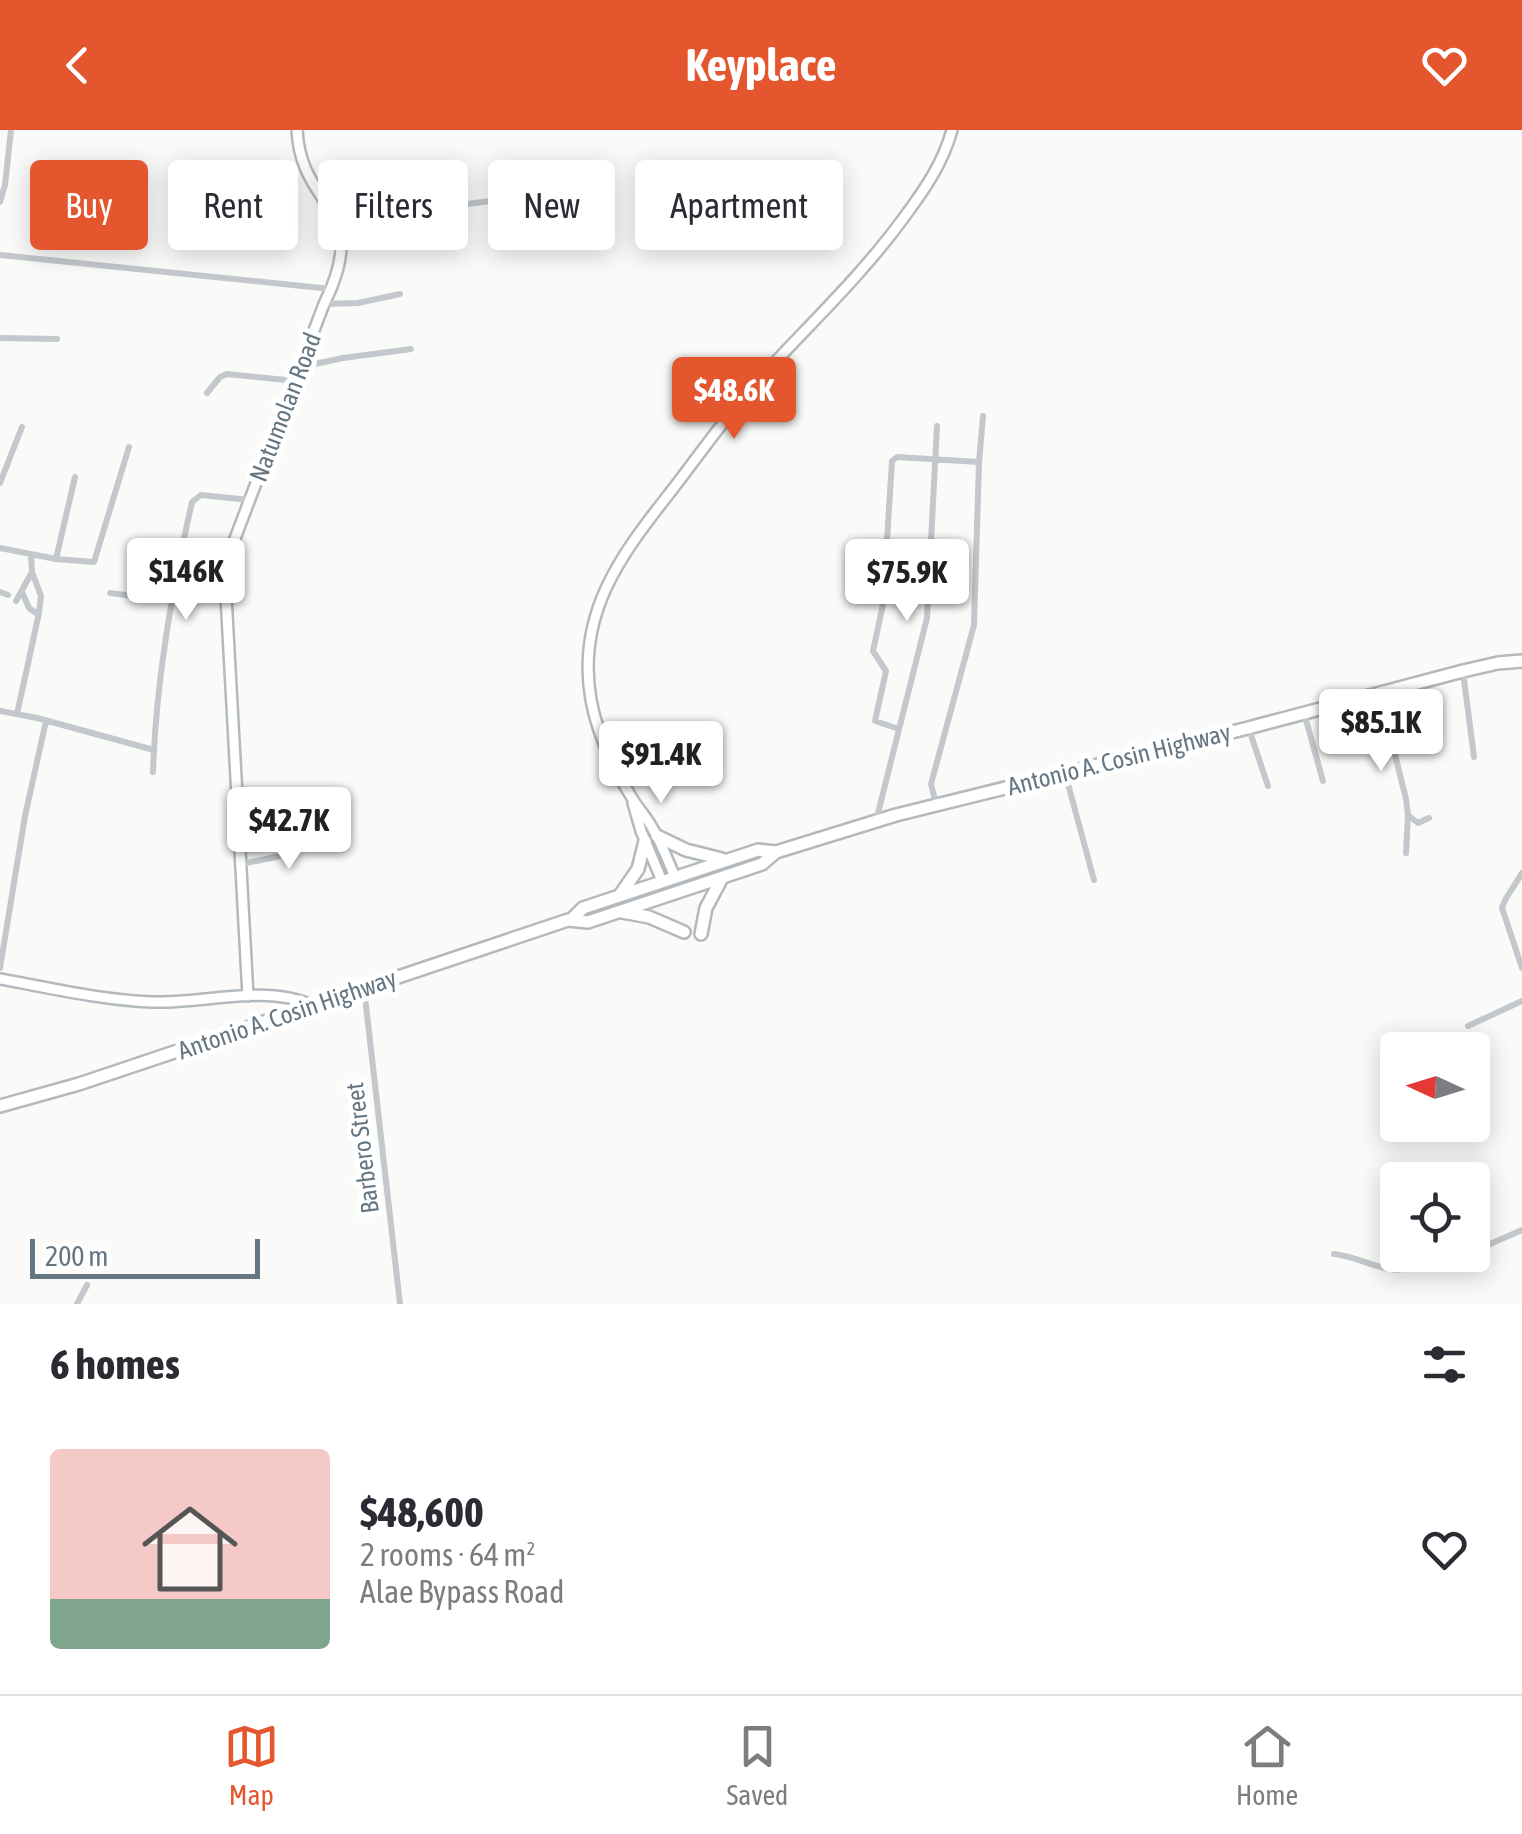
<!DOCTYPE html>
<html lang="en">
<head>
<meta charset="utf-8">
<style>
  body { margin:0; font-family:"Asap Condensed",sans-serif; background:#f7f7f7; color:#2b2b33; height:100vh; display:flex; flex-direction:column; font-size:38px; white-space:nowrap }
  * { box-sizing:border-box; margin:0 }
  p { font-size:32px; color:#7c7c81 }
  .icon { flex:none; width:55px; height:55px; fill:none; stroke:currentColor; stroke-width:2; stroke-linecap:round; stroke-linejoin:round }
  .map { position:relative; height:1174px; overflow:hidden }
  .sheet { display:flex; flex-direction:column; background:#fff; flex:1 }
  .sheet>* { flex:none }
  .hud { position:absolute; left:30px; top:30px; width:1000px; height:90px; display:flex; gap:20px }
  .needle { width:65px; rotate:274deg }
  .fabs { position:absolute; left:1380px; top:902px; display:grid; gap:20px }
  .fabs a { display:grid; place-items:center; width:110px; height:110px; border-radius:10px; background:#fff; box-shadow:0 5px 25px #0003; font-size:50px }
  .scale { position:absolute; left:30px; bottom:25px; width:230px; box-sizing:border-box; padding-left:10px; border:5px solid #657683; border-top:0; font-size:28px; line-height:35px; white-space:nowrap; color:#657683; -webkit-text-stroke:8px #fff; paint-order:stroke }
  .price { position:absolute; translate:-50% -85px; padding:0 22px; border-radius:10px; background:#fff; color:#222; font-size:32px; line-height:65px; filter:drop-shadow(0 2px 5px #0008) }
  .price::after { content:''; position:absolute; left:50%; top:60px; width:30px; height:22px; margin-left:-15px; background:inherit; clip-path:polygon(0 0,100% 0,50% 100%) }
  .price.selected { background:#e4572e; color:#fff }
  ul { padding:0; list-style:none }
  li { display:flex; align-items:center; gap:30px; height:250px; padding:0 50px }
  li+li { border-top:2px solid #e1e1e2 }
  li span { display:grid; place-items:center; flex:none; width:280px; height:200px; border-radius:10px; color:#555 }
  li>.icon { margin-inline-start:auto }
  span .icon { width:120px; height:120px; fill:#fffc; stroke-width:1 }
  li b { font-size:42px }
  h2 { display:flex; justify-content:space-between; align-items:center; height:120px; padding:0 50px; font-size:42px }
  .pill { padding:0 35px; border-radius:10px; background:#fff; box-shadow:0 5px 25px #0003; font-size:35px; line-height:90px }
  .pill.selected { background:#e4572e; color:#fff }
  header { display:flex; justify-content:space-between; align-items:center; height:130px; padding:0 50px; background:#e4572e; color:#fff; font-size:45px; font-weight:700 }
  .menu { display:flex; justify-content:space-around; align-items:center; height:140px; border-top:2px solid #e1e1e2; background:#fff; font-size:28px; color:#7c7c81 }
  .menu a { display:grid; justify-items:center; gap:5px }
  .menu .selected { color:#e4572e }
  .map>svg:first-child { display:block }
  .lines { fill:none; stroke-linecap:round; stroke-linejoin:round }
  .secondary-casing { stroke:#b3babf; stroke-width:14 }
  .highway-casing { stroke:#b4b9bd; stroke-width:16 }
  .street { stroke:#c3c8cc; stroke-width:6 }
  .secondary { stroke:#fff; stroke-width:9 }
  .highway { stroke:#fff; stroke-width:11 }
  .labels { text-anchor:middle; stroke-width:10; stroke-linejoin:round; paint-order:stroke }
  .street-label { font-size:25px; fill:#657683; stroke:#fff }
</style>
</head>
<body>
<header><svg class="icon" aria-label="back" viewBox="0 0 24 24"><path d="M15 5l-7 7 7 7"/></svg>Keyplace<svg class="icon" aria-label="heart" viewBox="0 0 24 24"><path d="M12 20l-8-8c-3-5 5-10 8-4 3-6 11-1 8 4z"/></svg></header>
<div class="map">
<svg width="1522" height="1174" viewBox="0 0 1522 1174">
  <rect width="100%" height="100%" fill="#fafaf8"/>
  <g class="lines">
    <defs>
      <path id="secondary" d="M633,673l8,28 21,50
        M675,747c-7,-16 -13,-33 -22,-48 -6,-11 -15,-21 -21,-31 -18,-29 -35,-65 -41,-98 -15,-85 29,-144 78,-206 31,-40 60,-82 94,-119 49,-53 100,-101 142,-159 20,-27 38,-53 47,-86
        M0,849c50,9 101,21 152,23 52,2 111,-18 160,3
        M248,866l-23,-418 6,-29 93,-245c49,-98 -23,-93 -27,-174"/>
      <path id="highway" d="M657,706l29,14 36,9
        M620,765l18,-26 7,-28
        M622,782l27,5 35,15
        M572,789l11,-11 175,-58 18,2
        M701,804l5,-26 16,-30
        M0,976l79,-22 489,-164 20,2 174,-58 14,-12 120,-37 352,-87 215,-57 35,-8 24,-2"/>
    </defs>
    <use href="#secondary" class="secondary-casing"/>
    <use href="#highway" class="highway-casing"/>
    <path class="street" d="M0,72l5,-17 6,-55
      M341,103l96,-25 53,-7
      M0,125l331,34
      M324,174l34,-1 42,-9
      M0,208l57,1
      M301,237l42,-9 68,-9
      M207,263l13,-16 7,-3 68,7
      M0,353l22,-56
      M0,418l56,11 38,3 35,-115
      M56,429l19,-82
      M0,462l8,3
      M22,462l7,16 7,5h3l2,-17 -9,-24
      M110,463l62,8
      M16,471l16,-29 -1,-17
      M1463,542l11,85
      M1380,564l26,105 2,16 -2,38
      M0,581l37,7 117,32
      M1304,583l19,68
      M17,584l22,-101
      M899,599l-24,-8 11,-50 -13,-20 10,-47 9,-143 5,-4 82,5
      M1249,599l19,57
      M153,642c3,-92 19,-181 39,-270l9,-7 48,5
      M1065,643l29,107
      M936,674l-5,-20 43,-159 5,-163 4,-46
      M1409,686l9,7 11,-5
      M876,691l51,-203 10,-192
      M240,707l49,-11
      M241,734l35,-7 53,-16
      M1522,743l-17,27 -3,8 20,60
      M0,838l25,-152 21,-95
      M364,858l36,316
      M1468,896l54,-25
      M1472,1122l50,-22
      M1334,1124c20,2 36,12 56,15 23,3 51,-8 73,-14
      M77,1174l10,-19"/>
    <use href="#secondary" class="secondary"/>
    <use href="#highway" class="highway"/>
  </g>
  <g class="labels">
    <g class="street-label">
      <text transform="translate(285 277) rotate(-69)" y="9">Natumolan Road</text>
      <text transform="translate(1119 629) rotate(-14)" y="9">Antonio A. Cosin Highway</text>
      <text transform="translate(287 884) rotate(-19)" y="9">Antonio A. Cosin Highway</text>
      <text transform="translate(362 1018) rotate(-97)" y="9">Barbero Street</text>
    </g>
  </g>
</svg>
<div class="fabs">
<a><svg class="needle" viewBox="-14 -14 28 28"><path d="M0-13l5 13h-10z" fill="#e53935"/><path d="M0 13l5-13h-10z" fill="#7c7c81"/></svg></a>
<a><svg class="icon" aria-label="locate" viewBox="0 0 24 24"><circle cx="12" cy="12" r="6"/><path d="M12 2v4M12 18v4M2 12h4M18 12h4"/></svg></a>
</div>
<div class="scale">200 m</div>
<b class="price selected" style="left:734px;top:312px">$48.6K</b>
<b class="price" style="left:186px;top:493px">$146K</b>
<b class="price" style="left:907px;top:494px">$75.9K</b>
<b class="price" style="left:1381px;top:644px">$85.1K</b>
<b class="price" style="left:661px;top:676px">$91.4K</b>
<b class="price" style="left:289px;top:742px">$42.7K</b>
<div class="hud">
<a class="pill selected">Buy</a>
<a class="pill">Rent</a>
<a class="pill">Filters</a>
<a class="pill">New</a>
<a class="pill">Apartment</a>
</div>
</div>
<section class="sheet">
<h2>6 homes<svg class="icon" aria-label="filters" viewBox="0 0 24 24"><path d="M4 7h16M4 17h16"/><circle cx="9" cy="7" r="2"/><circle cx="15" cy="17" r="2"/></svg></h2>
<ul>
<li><span style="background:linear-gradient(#f6c9c9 75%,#7fa58c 0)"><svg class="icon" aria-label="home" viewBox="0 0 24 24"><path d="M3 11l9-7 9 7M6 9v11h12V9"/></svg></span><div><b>$48,600</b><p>2 rooms · 64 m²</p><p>Alae Bypass Road</p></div><svg class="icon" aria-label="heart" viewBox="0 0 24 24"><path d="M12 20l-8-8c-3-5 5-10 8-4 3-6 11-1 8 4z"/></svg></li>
</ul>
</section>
<nav class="menu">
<a class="selected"><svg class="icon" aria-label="map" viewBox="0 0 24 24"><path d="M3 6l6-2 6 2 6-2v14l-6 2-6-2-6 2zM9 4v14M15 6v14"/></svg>Map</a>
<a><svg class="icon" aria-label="saved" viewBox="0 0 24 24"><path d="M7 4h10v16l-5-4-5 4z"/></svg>Saved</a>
<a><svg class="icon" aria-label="home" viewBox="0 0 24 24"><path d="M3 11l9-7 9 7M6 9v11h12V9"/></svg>Home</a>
</nav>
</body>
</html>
